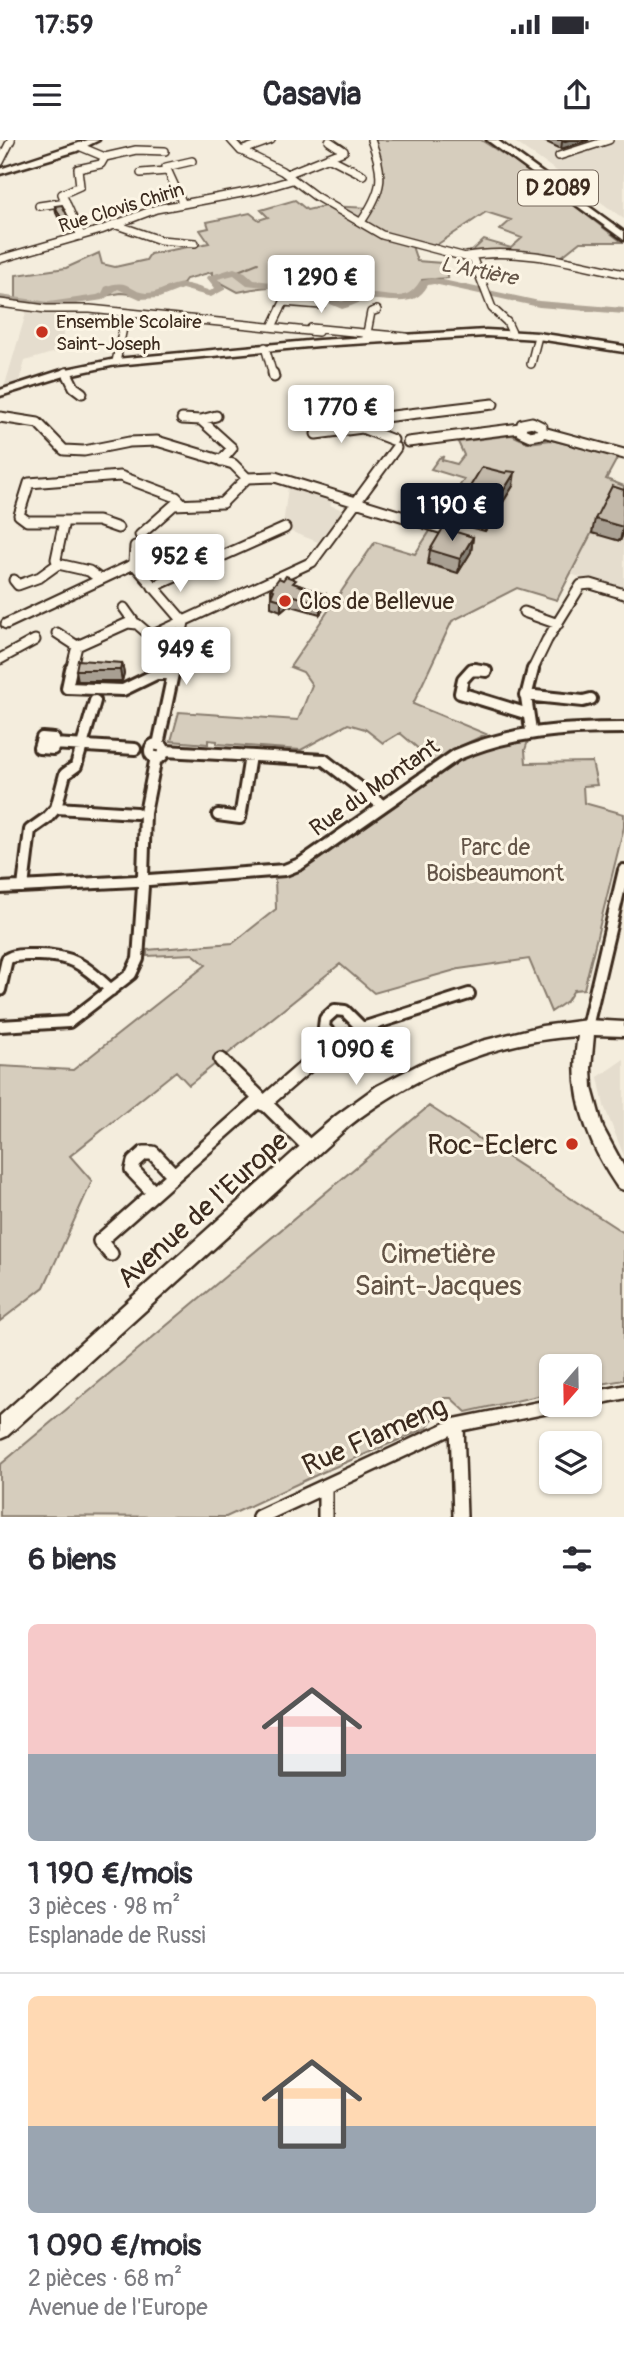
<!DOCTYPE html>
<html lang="fr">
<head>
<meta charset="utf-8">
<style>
  body { margin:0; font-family:Pangolin,sans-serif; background:#f7f7f7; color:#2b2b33; height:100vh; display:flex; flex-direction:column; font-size:26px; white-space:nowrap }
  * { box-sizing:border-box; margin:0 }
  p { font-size:23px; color:#7c7c81 }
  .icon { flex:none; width:38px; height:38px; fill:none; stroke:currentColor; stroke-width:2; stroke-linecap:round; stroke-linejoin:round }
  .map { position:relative; height:1377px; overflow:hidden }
  .details { display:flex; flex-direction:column; background:#fff; flex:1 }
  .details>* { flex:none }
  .needle { width:46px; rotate:200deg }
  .buttons { position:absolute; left:539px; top:1214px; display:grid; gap:14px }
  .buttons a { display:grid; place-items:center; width:63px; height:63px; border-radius:10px; background:#fff; box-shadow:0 2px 5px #0004; font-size:35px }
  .price { position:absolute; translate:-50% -60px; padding:0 16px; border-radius:7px; background:#fff; color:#222; font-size:23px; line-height:46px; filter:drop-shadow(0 2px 4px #0008) }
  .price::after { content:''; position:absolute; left:50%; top:42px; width:21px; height:16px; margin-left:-10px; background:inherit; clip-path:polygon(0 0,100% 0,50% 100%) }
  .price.on { background:#111827; color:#fff }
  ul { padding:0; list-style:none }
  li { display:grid; align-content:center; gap:14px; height:371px; padding:0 28px }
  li+li { border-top:2px solid #e1e1e2 }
  li span { display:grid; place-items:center; height:217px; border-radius:10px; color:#555 }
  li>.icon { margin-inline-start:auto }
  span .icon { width:126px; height:126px; fill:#fffc; stroke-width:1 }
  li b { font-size:30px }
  h2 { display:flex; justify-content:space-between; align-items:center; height:84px; padding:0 28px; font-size:30px }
  .status { display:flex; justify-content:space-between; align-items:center; height:49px; padding:0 35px; background:#fff; direction:ltr }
  .status svg { height:19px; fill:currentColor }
  header { display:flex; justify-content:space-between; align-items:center; height:91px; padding:0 28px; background:#fff; font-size:32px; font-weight:800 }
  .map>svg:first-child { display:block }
  .built { fill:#e5ddce }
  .green { fill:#d6cdbd; stroke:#887c6e; stroke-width:2 }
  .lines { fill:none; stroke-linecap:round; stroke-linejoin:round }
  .stream { stroke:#817466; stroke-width:2 }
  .river { fill:#b0a596; fill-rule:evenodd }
  .minor-far3-casing { stroke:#3b2a1e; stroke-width:10 }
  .minor-far2-casing { stroke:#3b2a1e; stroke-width:13 }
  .minor-far1-casing { stroke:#3b2a1e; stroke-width:16 }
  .minor-casing { stroke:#3b2a1e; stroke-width:18 }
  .major-casing { stroke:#3b2a1e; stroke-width:5 }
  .highway-casing { stroke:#3b2a1e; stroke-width:5 }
  .minor-far3 { stroke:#fcf5e5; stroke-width:7 }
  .minor-far2 { stroke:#fcf5e5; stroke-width:9 }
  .minor-far1 { stroke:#fcf5e5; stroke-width:10 }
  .minor { stroke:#fcf5e5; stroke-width:13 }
  .major { fill:#fcf5e5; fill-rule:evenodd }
  .highway { fill:#fcf5e5; fill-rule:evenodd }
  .wall { fill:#a89f92; stroke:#3b2a1e; stroke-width:2 }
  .shaded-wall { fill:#888277; stroke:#3b2a1e; stroke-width:2 }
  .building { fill:#c3b9aa; stroke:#3b2a1e; stroke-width:2 }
  .poi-dot { fill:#c8321e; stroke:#fcf5e5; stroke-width:2.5 }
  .labels { text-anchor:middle; stroke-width:6; stroke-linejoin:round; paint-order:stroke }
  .far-street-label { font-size:19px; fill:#3b2a1e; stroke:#fcf5e5 }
  .far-poi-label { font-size:19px; fill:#3b2a1e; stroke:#fcf5e5; text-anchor:start }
  .shield { fill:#fcf5e5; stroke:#75675a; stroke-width:2 }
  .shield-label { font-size:21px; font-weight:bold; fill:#3b2a1e }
  .far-water-label { font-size:21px; font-style:italic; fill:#645548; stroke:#fcf5e5 }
  .poi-label { font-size:23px; fill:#3b2a1e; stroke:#fcf5e5; text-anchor:start }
  .street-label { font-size:23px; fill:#3b2a1e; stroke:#fcf5e5 }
  .park-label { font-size:23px; fill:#625346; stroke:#fcf5e5 }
  .near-poi-label { font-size:28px; fill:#3b2a1e; stroke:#fcf5e5; text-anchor:end }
  .near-street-label { font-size:28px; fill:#3b2a1e; stroke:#fcf5e5 }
  .near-park-label { font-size:28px; fill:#625346; stroke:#fcf5e5 }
</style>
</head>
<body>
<div class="status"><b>17:59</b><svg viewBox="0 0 49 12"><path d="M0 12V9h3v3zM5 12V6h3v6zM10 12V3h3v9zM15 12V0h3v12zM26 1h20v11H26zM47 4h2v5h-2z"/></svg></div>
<header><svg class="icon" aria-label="menu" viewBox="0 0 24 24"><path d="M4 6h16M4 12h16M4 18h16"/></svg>Casavia<svg class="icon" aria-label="share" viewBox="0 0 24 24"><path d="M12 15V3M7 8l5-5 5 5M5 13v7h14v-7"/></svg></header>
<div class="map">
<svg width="624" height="1377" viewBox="0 0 624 1377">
  <rect width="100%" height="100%" fill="#f4eddd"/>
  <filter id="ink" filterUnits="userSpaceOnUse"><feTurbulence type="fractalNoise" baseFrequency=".0143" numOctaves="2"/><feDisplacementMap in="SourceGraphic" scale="14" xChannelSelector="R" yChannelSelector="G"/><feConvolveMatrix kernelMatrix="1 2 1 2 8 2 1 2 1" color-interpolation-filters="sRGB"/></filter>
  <g filter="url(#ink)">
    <path class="built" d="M512,0h112v79l-26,-19z
      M27,170l42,2 -10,39 -34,10 -6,22 -15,5z
      M288,347l45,14 -3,4 13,5 -25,32 -31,-12 -4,-5z
      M609,361l15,4v85l-54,-16z
      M624,919v97l-20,-50 -6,-29z"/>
    <path class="green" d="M374,0h107l44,28 97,74h-42l-24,19 -87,-7 15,-14 27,8 11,-10 -22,-8 11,-10 -25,-8 -51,34 -24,-3 6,18 25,2 6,15 -26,2 -4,15 -23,5 -29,-3 -26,9c-41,-21 -57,-24 -102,-14l-26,-14v-6l-26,7 -5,7 -30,10 -30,-3 -72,12 -33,-5v-25l50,-7 33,-15 3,11 13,3 31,-7 4,-6 59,-11 -9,-13 9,-2 -2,-6 43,-9 9,7 9,-3 -7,-7 34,-10 12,10 18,-4 47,2 11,-37z
      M512,295l17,8 22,-3 67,17 -12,22 18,7v19l-16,-4 -51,99 -40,-12 -65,33 -39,83 73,30 -25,12 -26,17 -35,-30 -17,10 -18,-14 -17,-5 -47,26 -84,-6v-3l-9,-1v4l-37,-3 8,-29 119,8 14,-35 -9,-13 -13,-5 85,-125 40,12 49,-75 -33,-10 8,-11 4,-1 -1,3 15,4 7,-9 -6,-13z
      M530,595l-5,15 1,13 66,-1 5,23 -14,1 1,17 40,11v13l-40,162 -10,1 -7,11 -16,11 -22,-53 -70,10 -85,24 -34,-29 -151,121 -13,-14 -106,85 22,25 -48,106 -44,34v-255l73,4 133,-105 -13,-11 -46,2v-6l86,-7 43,-34 -1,-32 24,-6 15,-8 152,-107 18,-9z
      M429,966l195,127v147l-34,6v-19h-39v26l-85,19 -15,-14h-7l-17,30 -104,44 -97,45 -226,-1v-51z"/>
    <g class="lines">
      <path class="stream" d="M238,131l20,-8"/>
      <path class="river" d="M234,128l11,4 9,8 52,6 36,16c9,-4 18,-7 28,-8 22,0 36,10 50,-13l14,-3 105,23 85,7v6l-85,-7 -105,-23 -6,1c-15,27 -40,11 -64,16 -7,2 -14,6 -22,8l-42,-18 -53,-6 -13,-10 -16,4 8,10 -15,8 -29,-8 -23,9 -19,1 -22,-10 -15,11 -54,8 -49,-7v-6l49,7 48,-7 5,-2 3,-6c24,-10 24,5 41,6 13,0 20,-7 32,-9 9,-2 23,4 32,7l5,-3 -8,-10 1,-2z"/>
      <defs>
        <path id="minor-far3" d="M231,0l9,10 42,21 33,25 67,39 91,24 19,49 15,14 6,13
          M81,7l24,10
          M241,11l30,-11
          M559,16l50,-16
          M105,17l31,-7 29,1
          M328,17l35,18
          M0,22l11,-22
          M141,33l26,-2
          M287,34l57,-23 -15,-10
          M182,62l-16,-35 26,-6
          M39,66l27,-4
          M361,82c22,-32 24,-46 10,-82
          M114,84l46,16 35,3
          M81,96l-19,-42 18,-8 -2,-17 23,-5 4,-7
          M467,116c51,-9 107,7 157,18
          M0,119l101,-29 55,-21 102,-19 34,-10
          M0,163l46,6h44l228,23
          M272,187l12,-25 37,3
          M311,188l95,9
          M366,198l5,-26 6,-2
          M265,207l8,28
          M116,222l9,-44 10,-4
          M531,224l7,-28
          M66,232l2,3"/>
        <path id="minor-far2" d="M67,233l7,14 8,6
          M273,233l1,4
          M0,277l38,6 26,27 20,1 45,-9 28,-1 76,23 14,14 28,-1 168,52
          M182,279l19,1 15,-4
          M201,280l31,28 -11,13
          M532,282l10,5 -1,7 -11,2 -9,-4 1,-8z
          M543,292l81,22
          M316,294l46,-6
          M393,300l-31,-12 -3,-8 134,-16
          M408,302l112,-14
          M64,381l-8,38 2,5 31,7 11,8
          M118,388l-20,-7h-71l-8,-6 10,-32 91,-7 56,21 6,6
          M140,395l34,-30 48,-2 25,-25
          M135,406l-1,18 50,58
          M14,440l4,5 22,-8 18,-13
          M153,447l132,-59
          M124,468l10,14
          M524,472l34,12
          M6,484l128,-60
          M57,493l20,13
          M0,519l35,-19
          M71,531l6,-25 51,-23 9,1 14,12 161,-74 84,-114
          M174,531l10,-49
          M470,531h16
          M532,531l15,-31 34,-55 10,-1 33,10"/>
        <path id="minor-far1" d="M71,529l-4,19 56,2 33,-16h17
          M472,529l-9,10 -3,14 65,20
          M475,529l11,2
          M525,555l58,6 8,-2
          M531,590l-5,-33 7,-28
          M42,598l12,1 -1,10 -14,-1z
          M150 611a7 7 0 1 1 14 0a7 7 0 1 1-14 0Z
          M54,604l81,5
          M158,605l16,-76
          M165,611l159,9 58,45
          M57,668l79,5
          M218,675l22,3 10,-62
          M143,736l2,-63 11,-56
          M149,740l136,-10 15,-6 156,-109c55,-24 108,-27 168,-27
          M23,747l7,-57 17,-12 9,-10 9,-34 11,-8 19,-65
          M0,748l136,-7
          M0,850l7,-31c8,-5 18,-4 27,-4 38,-1 50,10 77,35
          M0,886l69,-4 62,-48 7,-15 5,-73
          M587,887l37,-157
          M337,900l-13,-12 1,-9 10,-9 10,1 17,17
          M331,905l31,-17 107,-34"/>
        <path id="minor" d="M221,920l90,89
          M263,964l70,-61
          M153,1052l-21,-22 2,-8 10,-9h9l20,21
          M111,1114l-11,-13 159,-141
          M590,1259l34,-7
          M457,1285l3,92
          M325,1346v31
          M259,1377l198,-92 99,-20"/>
        <path id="major" d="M88,0h11l-22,11 -77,23v-5z
          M486,190l52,3 86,13v6l-86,-13 -52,-3 -167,10 -203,19 -48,10 -68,21v-6l62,-20 54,-11 203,-19z
          M587,880l37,2v14l-30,-1 -3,33 1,20 11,40 21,39v23l-6,-2c-31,-45 -50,-97 -40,-152 -84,5 -164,39 -229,90l-342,310 -7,3v-23l298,-268 39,-33 40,-29 45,-23 60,-22 60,-15z"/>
        <path id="highway" d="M487,0h10l127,92v8z"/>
      </defs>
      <use href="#minor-far3" class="minor-far3-casing"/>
      <use href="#minor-far2" class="minor-far2-casing"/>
      <use href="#minor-far1" class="minor-far1-casing"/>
      <use href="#minor" class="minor-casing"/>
      <use href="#major" class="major-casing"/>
      <use href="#highway" class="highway-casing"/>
      <use href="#minor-far3" class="minor-far3"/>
      <use href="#minor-far2" class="minor-far2"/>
      <use href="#minor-far1" class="minor-far1"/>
      <use href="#minor" class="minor"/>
      <use href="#major" class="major"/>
      <use href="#highway" class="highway"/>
    </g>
    <path class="wall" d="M542,0h47l-28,9z
      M55,66l16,22 -7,1 -8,-16z
      M513,346l-28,45 -30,-8 2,-15z
      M624,350v42l-4,9 -28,-8 3,-14z
      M473,397l-2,15 -13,21 -30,-9 2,-14z
      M296,444l30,11v11l-6,8 -32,-9 -7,6 -10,-4v-18z
      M122,523l2,10 -2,8h-44l-2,-11z"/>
    <path class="shaded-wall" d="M569,0h20l-28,9 1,-7z
      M70,81l1,7 -7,1 -1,-7z
      M515,332l-2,14 -28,45 2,-14z
      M624,385v7l-4,9 3,-14z
      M473,397l-2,15 -13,21 2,-14z
      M287,454l1,11 -7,6v-11z
      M326,455v11l-6,8v-11z
      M122,523l2,10 -2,8 -2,-11z"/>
    <path class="building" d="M62,65l8,16 -7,1 -8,-16z
      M482,327l24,6 1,-2 8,1 -28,45 -30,-9z
      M612,346l12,4 -1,37 -28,-8z
      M443,388l30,9 -13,22 -30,-9z
      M286,436l10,4 -3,3 33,12 -6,8 -33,-9 -6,6 -10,-3 3,-7 -3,-1 8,-11 4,2z
      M78,520l44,3 -2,7h-44z"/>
  </g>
  <g class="poi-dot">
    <circle cx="42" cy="192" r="7"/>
    <circle cx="285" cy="461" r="7"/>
    <circle cx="572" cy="1004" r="7"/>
  </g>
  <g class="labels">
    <g class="far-street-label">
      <text transform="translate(121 67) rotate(-17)" y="7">Rue Clovis Chirin</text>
    </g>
    <g class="far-poi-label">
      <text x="56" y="188">Ensemble Scolaire<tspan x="56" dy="22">Saint-Joseph</tspan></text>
    </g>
    <rect class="shield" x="518" y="30.5" width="80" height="35" rx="5"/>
    <g class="shield-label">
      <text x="558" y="55">D 2089</text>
    </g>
    <g class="far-water-label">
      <text transform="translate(479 131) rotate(11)" y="7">L'Artière</text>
    </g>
    <g class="poi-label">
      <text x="299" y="469">Clos de Bellevue</text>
    </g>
    <g class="street-label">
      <text transform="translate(374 647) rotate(-35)" y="8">Rue du Montant</text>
    </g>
    <g class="park-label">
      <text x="495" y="715">Parc de<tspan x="495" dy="26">Boisbeaumont</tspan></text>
    </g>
    <g class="near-poi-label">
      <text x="558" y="1014">Roc-Eclerc</text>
    </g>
    <g class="near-street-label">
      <text transform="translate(202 1069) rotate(-42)" y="10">Avenue de l'Europe</text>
      <text transform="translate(374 1295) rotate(-24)" y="10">Rue Flameng</text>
    </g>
    <g class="near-park-label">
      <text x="438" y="1123">Cimetière<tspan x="438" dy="32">Saint-Jacques</tspan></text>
    </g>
  </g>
</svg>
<div class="buttons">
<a><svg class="needle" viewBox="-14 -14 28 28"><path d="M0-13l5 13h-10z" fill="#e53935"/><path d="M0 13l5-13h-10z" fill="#7c7c81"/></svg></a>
<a><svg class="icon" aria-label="layers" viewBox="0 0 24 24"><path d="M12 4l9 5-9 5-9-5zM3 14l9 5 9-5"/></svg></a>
</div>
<b class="price" style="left:321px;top:175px">1 290 €</b>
<b class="price" style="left:341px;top:305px">1 770 €</b>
<b class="price on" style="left:452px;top:403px">1 190 €</b>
<b class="price" style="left:180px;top:454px">952 €</b>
<b class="price" style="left:186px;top:547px">949 €</b>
<b class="price" style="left:356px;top:947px">1 090 €</b>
</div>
<section class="details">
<h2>6 biens<svg class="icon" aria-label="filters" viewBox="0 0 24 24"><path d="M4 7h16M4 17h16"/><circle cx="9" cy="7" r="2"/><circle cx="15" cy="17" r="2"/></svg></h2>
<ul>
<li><span style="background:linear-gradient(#f6c9c9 60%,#9aa5b1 0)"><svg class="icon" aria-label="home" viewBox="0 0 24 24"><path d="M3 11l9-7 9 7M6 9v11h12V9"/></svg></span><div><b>1 190 €/mois</b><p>3 pièces · 98 m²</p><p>Esplanade de Russi</p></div></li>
<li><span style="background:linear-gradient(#ffd9b3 60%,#9aa5b1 0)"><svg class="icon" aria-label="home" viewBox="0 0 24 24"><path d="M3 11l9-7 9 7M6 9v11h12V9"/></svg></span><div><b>1 090 €/mois</b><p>2 pièces · 68 m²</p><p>Avenue de l'Europe</p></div></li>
</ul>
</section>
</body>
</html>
